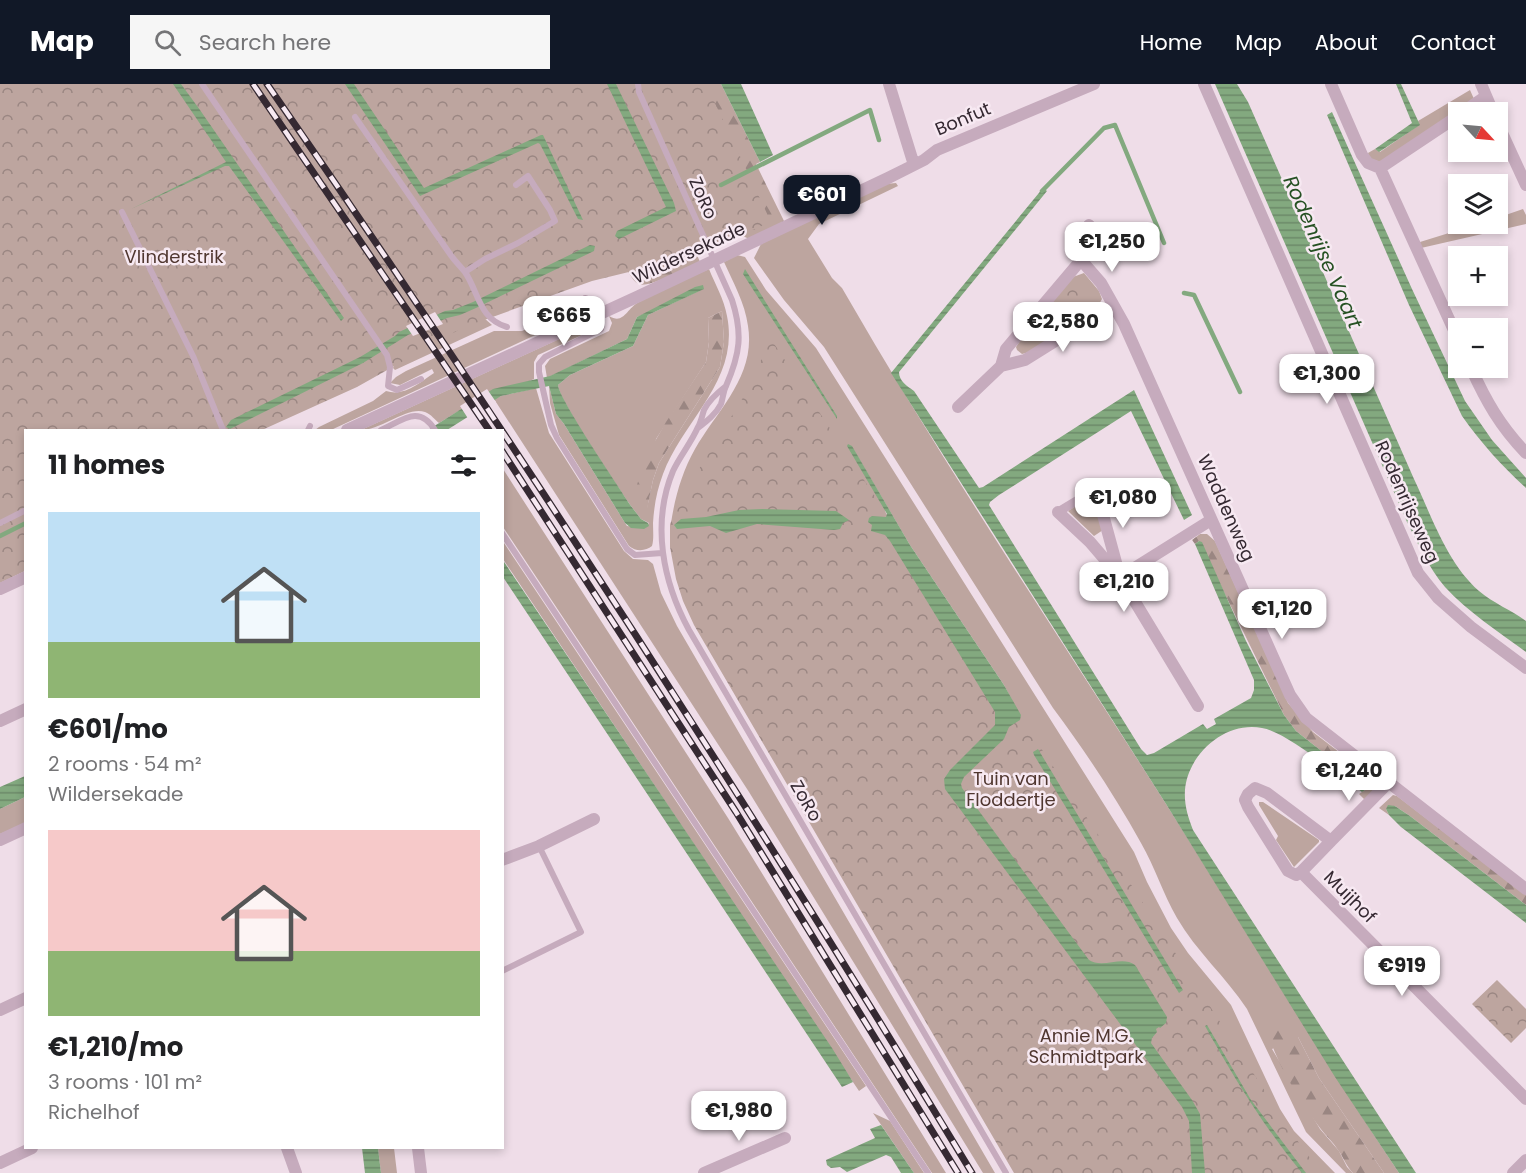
<!DOCTYPE html>
<html lang="en">
<head>
<meta charset="utf-8">
<style>
  body { margin:0; font-family:Poppins,sans-serif; background:#f6f6f6; color:#202124; height:100vh; display:flex; flex-direction:column; font-size:22px; white-space:nowrap }
  * { box-sizing:border-box; margin:0 }
  p { font-size:20px; color:#757577 }
  .icon { flex:none; width:33px; height:33px; fill:none; stroke:currentColor; stroke-width:2; stroke-linecap:round; stroke-linejoin:round }
  .map { position:relative; flex:1; overflow:hidden }
  .panel { position:absolute; left:24px; top:345px; width:480px; height:720px; display:flex; flex-direction:column; background:#fff; border-radius:0px; box-shadow:0 3px 9px #0003 }
  .panel>* { flex:none }
  .needle { width:39px; rotate:116deg }
  .tools { position:absolute; left:1448px; top:18px; display:grid; gap:12px }
  .tools a { display:grid; place-items:center; width:60px; height:60px; border-radius:0px; background:#fff; box-shadow:0 3px 9px #0003; font-size:30px }
  .price { position:absolute; translate:-50% -51px; padding:0 14px; border-radius:12px; background:#fff; color:#222; font-size:20px; line-height:39px; filter:drop-shadow(0 2px 3px #0008) }
  .price::after { content:''; position:absolute; left:50%; top:36px; width:18px; height:14px; margin-left:-9px; background:inherit; clip-path:polygon(0 0,100% 0,50% 100%) }
  .price.selected { background:#111827; color:#fff }
  ul { padding:0; list-style:none }
  li { display:grid; align-content:center; gap:12px; height:318px; padding:0 24px }
  li span { display:grid; place-items:center; height:186px; border-radius:0px; color:#555 }
  li>.icon { margin-inline-start:auto }
  span .icon { width:108px; height:108px; fill:#fffc; stroke-width:1 }
  li b { font-size:26px }
  h2 { display:flex; justify-content:space-between; align-items:center; height:72px; padding:0 24px; font-size:26px }
  header { display:flex; align-items:center; gap:36px; box-sizing:border-box; height:84px; padding:0 30px; background:#111827; color:#fff }
  header strong { font-size:28px }
  nav { display:flex; gap:33px; margin-inline-start:auto; font-size:21px }
  .search { width:420px; height:54px; background:#f6f6f6; display:flex; align-items:center; gap:15px; box-sizing:border-box; padding:0 21px; border-radius:0px; color:#757577; font-size:22px }
  .map>svg:first-child { display:block }
  .grass { fill:#bda59f; fill-rule:evenodd }
  .forest { fill:url(#forest-firs) }
  .park { fill:url(#park-crowns) }
  .water { fill:url(#water-rules) }
  .pier { fill:#efdde8 }
  .lines { fill:none; stroke-linecap:round; stroke-linejoin:round }
  .stream { stroke:#83a97f; stroke-width:4.5 }
  .service { stroke:#c6abbd; stroke-width:6 }
  .pedestrian { stroke:#c6abbd; stroke-width:9 }
  .minor { stroke:#c6abbd; stroke-width:12 }
  .rail-casing { stroke:#352932; stroke-width:7 }
  .rail { stroke:#f7e9f2; stroke-width:4.5; stroke-dasharray:14; stroke-linecap:butt }
  .labels { text-anchor:middle; stroke-width:5; stroke-linejoin:round; paint-order:stroke }
  .street-label { font-size:18px; fill:#352932; stroke:#f7e9f2 }
  .park-label { font-size:18px; fill:#503730; stroke:#f7e9f2 }
  .water-label { font-size:20px; font-style:italic; fill:#265123; stroke:#f7e9f2 }
</style>
</head>
<body>
<header>
<strong>Map</strong>
<div class="search"><svg class="icon" aria-label="search" viewBox="0 0 24 24"><circle cx="10" cy="10" r="6"/><path d="M15 15l6 6"/></svg>Search here</div>
<nav><a>Home</a><a>Map</a><a>About</a><a>Contact</a></nav>
</header>
<div class="map">
<svg width="1526" height="1089" viewBox="0 0 1526 1089">
  <defs>
    <pattern id="forest-firs" width="22" height="20" patternUnits="userSpaceOnUse" patternTransform="scale(1.5)"><rect width="22" height="20" fill="#bda59f"/><path d="M5 1l3.5 6h-7zM16 11l3.5 6h-7z" fill="#9a8682"/></pattern>
    <pattern id="park-crowns" width="20" height="18" patternUnits="userSpaceOnUse" patternTransform="scale(1.5)"><rect width="20" height="18" fill="#bda59f"/><path d="M2 6a3 3 0 1 1 6 0M12 15a3 3 0 1 1 6 0" fill="none" stroke="#9a8682"/></pattern>
    <pattern id="water-rules" width="6" height="5" patternUnits="userSpaceOnUse" patternTransform="scale(1.5)"><rect width="6" height="5" fill="#83a97f"/><path d="M0 2.5h6" fill="none" stroke="#6c8a69"/></pattern>
  </defs>
  <rect width="100%" height="100%" fill="#efdde8"/>
  <path class="grass" d="M1470,6l4,9 -93,63 -11,-3 -2,-6 7,-4 5,3 39,-27 -1,-4z
    M896,99l2,3 -79,38 -11,15 24,39 10,10c101,176 215,345 324,516 78,123 152,248 233,369h-15l-65,-95 -21,-41 -26,12 48,80 19,22 8,16 6,6h-7l-40,-41 -59,-123c-21,-32 -51,-58 -70,-91 -14,-24 -22,-51 -36,-75 -26,-47 -56,-92 -88,-135l-229,-361 -40,-47 -30,-42 7,-14 125,-60z
    M1523,125l3,6v9l-105,24 -1,-6 58,-18h19v-6z
    M737,171l8,2 21,33 50,58 318,504 13,30 24,46 17,25 43,52 49,104 14,22 41,42h-29l-292,-449 -2,-24 -8,-15 -94,-140 -58,-98 33,62 1,8 -215,6c4,-26 11,-51 24,-74 23,-40 61,-73 53,-123 -3,-23 -15,-44 -24,-64z
    M709,185c6,15 15,30 18,47 13,64 -43,103 -64,158 -6,16 -9,32 -10,49 0,8 1,16 -1,23 -6,5 -16,6 -23,0l-70,-111 -9,-32 -1,-17 7,28 8,10 61,99 2,3 18,2 4,-5 -8,-4 -10,-13c-12,-18 -73,-107 -73,-121l12,-10 63,-29 15,-31 55,-26 -66,28 -10,22 -80,39 -2,-12 5,-7 59,-28 3,-8 -3,-7c15,9 17,-7 30,-14 23,-12 46,-22 70,-33zM722,227l2,31 -4,25 -61,96 -6,17 -6,28 9,-69 50,-77 3,-20 -1,-24z
    M1084,189l15,18 3,8 -5,9 -67,44 -8,2 -5,-4 -1,-3 4,-6 53,-64z
    M484,234l8,7 -97,45 -2,-2 15,-33z
    M553,234l2,5 5,-2 1,2 -230,107h-16l4,-3 54,-26 13,-10c19,6 34,-9 48,-18l-2,-4 -32,16 -10,-2 6,-6 10,-6 88,-40h28z
    M596,238v5l-5,4 -53,24 -4,7v17l-77,33 -18,11c-4,-3 -8,-9 -14,-11 -18,-6 -43,18 -64,18z
    M536,304l13,45 75,118 9,8 15,1 5,4 8,29 16,33 318,547h-12l-234,-381 -255,-393 7,-3z
    M503,385l225,349 218,355h-14l-429,-646z
    M1093,411l10,35 -9,6 -26,-25z
    M502,456l364,546 -7,5 -356,-532z
    M25,713v26l-25,11v-25z
    M1259,718h4l56,38v2l-25,25 -18,-27 2,-4 -19,-31z
    M873,1029l17,8 34,52h-10z
    M378,1064h16l3,25h-16z"/>
  <path class="forest" d="M672,0h49l39,78 -4,2 29,59 -36,16 -6,-3z
    M687,148l13,30c-11,5 -52,27 -62,22 -6,-4 -10,-13 -14,-19z
    M722,227l2,31 -4,25 -61,96 -6,17 -6,29 -13,-15 12,-37 20,-35 40,-60 3,-20 -1,-24z
    M1200,450h7l8,7 73,162 25,29 61,47 1,8 -9,14 -7,-7 6,-4 1,-4 -70,-55 -12,-16 -85,-174 -4,3 -3,-4z
    M1393,711l4,1 129,99v10l-116,-89 -15,-10 -9,3 3,6 -10,-7z
    M1271,933l16,8 11,12 21,41 65,95h-31c-7,-7 -9,-15 -15,-23 -5,-8 -12,-14 -18,-22 -22,-30 -44,-65 -54,-101z"/>
  <path class="park" d="M0,0h706l65,138 -85,36 -94,23 -130,47 -105,59 -95,43h-236l-1,141 -25,12z
    M1081,200l12,8v7l-23,24 -11,2 -7,-5 -1,-7 22,-27z
    M771,255l361,547 162,250 27,37h-307l-320,-548 -11,-24 -7,-22 -6,-32v-23l21,-42 53,-86z
    M1497,896l29,29v19l-15,15 -39,-39z"/>
  <path class="water" d="M173,0h8l19,26 144,208 -3,3 -112,-155h-4l-94,43 95,-47z
    M345,0h9l70,104 117,-53h2l40,85 -5,-1 -38,-75 -2,-1 -118,53z
    M607,0h9l58,119 2,8 -57,28 -4,-3 2,-5 49,-24z
    M721,0h20l32,71 -13,7z
    M1215,0h22l11,18 166,377c18,38 33,84 65,112 14,12 32,19 47,30v31c-27,-20 -58,-40 -81,-65 -16,-19 -27,-43 -38,-65z
    M1396,0h5l19,41 -41,27 -4,-3 37,-26z
    M1332,28l80,177 53,112 27,39 34,38v10c-24,-22 -45,-45 -64,-72l-53,-111 -82,-190z
    M1043,104l4,3 -148,181c0,9 8,14 15,19l65,97 4,-1 151,-97 58,125 -8,5 -53,-109 -132,84 -9,7 -1,3 152,244 6,6 7,-2 49,-29 4,5 9,-5 -2,-5 37,-21 3,-8v-10l-59,-136 4,-3 3,1 44,99 38,74 12,16 70,55 -1,4 -3,2c-22,-16 -77,-61 -100,-64 -37,-7 -74,26 -77,62 -1,15 3,27 8,40l223,343h-17l-64,-96 -169,-273 -275,-431z
    M590,161l5,1 -1,5 -118,57 -16,7 -13,3 -39,17 -45,28 -127,63 -6,3 -4,-2 5,-7 129,-63 35,-21 4,-4 46,-21 8,-1 20,-8z
    M745,185l92,147v3l-94,-145z
    M703,201l1,4 -56,26 -15,31 -63,29 -12,10c1,14 61,102 73,121l10,13 7,4 1,3 -5,3 -13,-1 -6,-5 -61,-99 -8,-10 -7,-28 -48,10 -54,34h-19l65,-41 57,-13 77,-37 10,-22 58,-30z
    M848,360l4,2 58,99 94,140 17,30 -1,5 -11,7 -5,12 -40,38 -3,7 1,4 127,172c14,9 33,-5 46,5l32,52 -1,6 -6,5 -1,-1 -3,2 1,3 -5,6 -1,5 41,57 8,14 5,59h-13l-3,-52 -7,-14 -237,-318 -1,-10 6,-9 45,-45v-13l-105,-171 -5,-6 -14,-4 1,-6 -4,-3 1,-4 3,-2 14,1 1,-3 -40,-68z
    M762,425l74,2 13,9 -6,3 -3,6 -6,1 -77,-6 -31,9 -16,-7 -33,3 -3,-4 7,-6 25,-2 33,-7z
    M502,475l330,489 21,34 -11,5 -339,-510z
    M1038,665l145,241 -4,3 -145,-238 -1,-3z
    M25,692v21l-25,12v-22z
    M1388,721l7,1 15,10 116,89v18l-125,-96 -12,-12 -3,-6z
    M1207,941l44,75 55,73h-4c-38,-46 -68,-95 -97,-147z
    M881,1041l33,48h-13l-10,-16 -5,-2 -39,17 -7,-5 -9,1 -4,-3 -1,-5 49,-22 -5,-9z
    M362,1064h16l3,25h-16z"/>
  <path class="pier" d="M435,228l8,12 -30,12 -7,-10z
    M487,305l9,13 -27,18 -9,-14z"/>
  <g class="lines">
    <path class="stream" d="M721,101l149,-75 9,30
      M1042,107l62,-63 11,-3 49,118
      M1184,209l10,2 46,97
      M0,452l26,-13"/>
    <path class="service" d="M202,0l185,271 3,12 -2,19 9,4 24,-11
      M638,0l1,8 93,208c11,34 8,54 -6,86 -3,6 -3,12 -5,18 -5,10 -14,17 -23,24
      M355,33l95,137c4,6 10,12 15,18 14,21 14,47 42,55
      M122,128l71,144 30,74
      M465,188l20,-13 33,-16 37,-22 -5,-11 -22,-34 -12,9
      M585,214c11,3 20,19 16,31l-56,28 -6,7v8l12,53 6,13 70,111 8,6 27,-2
      M726,302c-9,7 -17,14 -22,24 -2,6 -3,12 -6,17 -7,16 -18,29 -25,44 -22,53 -10,111 16,159l317,543
      M308,346l2,-4
      M381,346c22,-10 38,-26 54,0
      M0,439l26,-13
      M502,449l426,640
      M502,887l79,-39 -42,-86"/>
    <path class="pedestrian" d="M1058,428l38,-23"/>
    <path class="minor" d="M889,0l25,81
      M1204,0l214,489 20,25 33,29 55,41
      M1331,0l31,71 6,8 12,5 78,171
      M1481,0l12,28
      M1463,28l22,-15
      M1497,38l29,63
      M1380,84l78,-52
      M1089,141l-8,35 20,23 23,41 166,371 16,23 220,171
      M1001,282l24,-6 88,-55
      M1471,284c15,33 29,58 55,85
      M958,323l43,-41 5,-17 75,-89
      M347,346l292,-134 249,-118 36,-18 13,-10 157,-66
      M1096,405l24,88 91,-57
      M1058,428l32,30 30,35 78,129
      M0,505l26,-12
      M0,637l26,-12
      M1255,704l12,5 64,48 -30,31 -5,3 -8,-4 -40,-64 -3,-7 3,-6z
      M0,756l26,-12
      M1331,757l57,-58
      M502,776l37,-14 55,-27
      M1301,788l225,227
      M0,926l26,-12
      M287,1064l9,25
      M418,1064l3,25
      M0,1079l32,-15
      M704,1089l81,-35
      M1513,1089l13,-13"/>
    <defs>
      <path id="rail" d="M253,0l236,346
        M267,0c246,355 481,719 705,1089
        M502,367l234,361 222,361"/>
    </defs>
    <use href="#rail" class="rail-casing"/>
    <use href="#rail" class="rail"/>
  </g>
  <g class="labels">
    <g class="street-label">
      <text transform="translate(963 35) rotate(-23)" y="6">Bonfut</text>
      <text transform="translate(703 114) rotate(66)" y="6">ZoRo</text>
      <text transform="translate(689 169) rotate(-25)" y="6">Wildersekade</text>
      <text transform="translate(1407 418) rotate(66)" y="6">Rodenrijseweg</text>
      <text transform="translate(1226 424) rotate(66)" y="6">Waddenweg</text>
      <text transform="translate(806 717) rotate(60)" y="6">ZoRo</text>
      <text transform="translate(1350 813) rotate(45)" y="6">Muijhof</text>
    </g>
    <g class="park-label">
      <text x="174" y="179">Vlinderstrik</text>
      <text x="1011" y="701">Tuin van<tspan x="1011" dy="21">Floddertje</tspan></text>
      <text x="1086" y="958">Annie M.G.<tspan x="1086" dy="21">Schmidtpark</tspan></text>
    </g>
    <g class="water-label">
      <text transform="translate(1323 168) rotate(66)" y="7">Rodenrijse Vaart</text>
    </g>
  </g>
</svg>
<div class="tools">
<a><svg class="needle" viewBox="-14 -14 28 28"><path d="M0-13l5 13h-10z" fill="#e53935"/><path d="M0 13l5-13h-10z" fill="#757577"/></svg></a>
<a><svg class="icon" aria-label="layers" viewBox="0 0 24 24"><path d="M12 4l9 5-9 5-9-5zM3 14l9 5 9-5"/></svg></a>
<a>+</a>
<a>−</a>
</div>
<b class="price selected" style="left:822px;top:142px">€601</b>
<b class="price" style="left:1112px;top:189px">€1,250</b>
<b class="price" style="left:564px;top:263px">€665</b>
<b class="price" style="left:1063px;top:269px">€2,580</b>
<b class="price" style="left:1327px;top:321px">€1,300</b>
<b class="price" style="left:1123px;top:445px">€1,080</b>
<b class="price" style="left:1124px;top:529px">€1,210</b>
<b class="price" style="left:1282px;top:556px">€1,120</b>
<b class="price" style="left:1349px;top:718px">€1,240</b>
<b class="price" style="left:1402px;top:913px">€919</b>
<b class="price" style="left:739px;top:1058px">€1,980</b>
<section class="panel">
<h2>11 homes<svg class="icon" aria-label="filters" viewBox="0 0 24 24"><path d="M4 7h16M4 17h16"/><circle cx="9" cy="7" r="2"/><circle cx="15" cy="17" r="2"/></svg></h2>
<ul>
<li><span style="background:linear-gradient(#bfe0f5 70%,#8fb573 0)"><svg class="icon" aria-label="home" viewBox="0 0 24 24"><path d="M3 11l9-7 9 7M6 9v11h12V9"/></svg></span><div><b>€601/mo</b><p>2 rooms · 54 m²</p><p>Wildersekade</p></div></li>
<li><span style="background:linear-gradient(#f6c9c9 65%,#8fb573 0)"><svg class="icon" aria-label="home" viewBox="0 0 24 24"><path d="M3 11l9-7 9 7M6 9v11h12V9"/></svg></span><div><b>€1,210/mo</b><p>3 rooms · 101 m²</p><p>Richelhof</p></div></li>
</ul>
</section>
</div>
</body>
</html>
